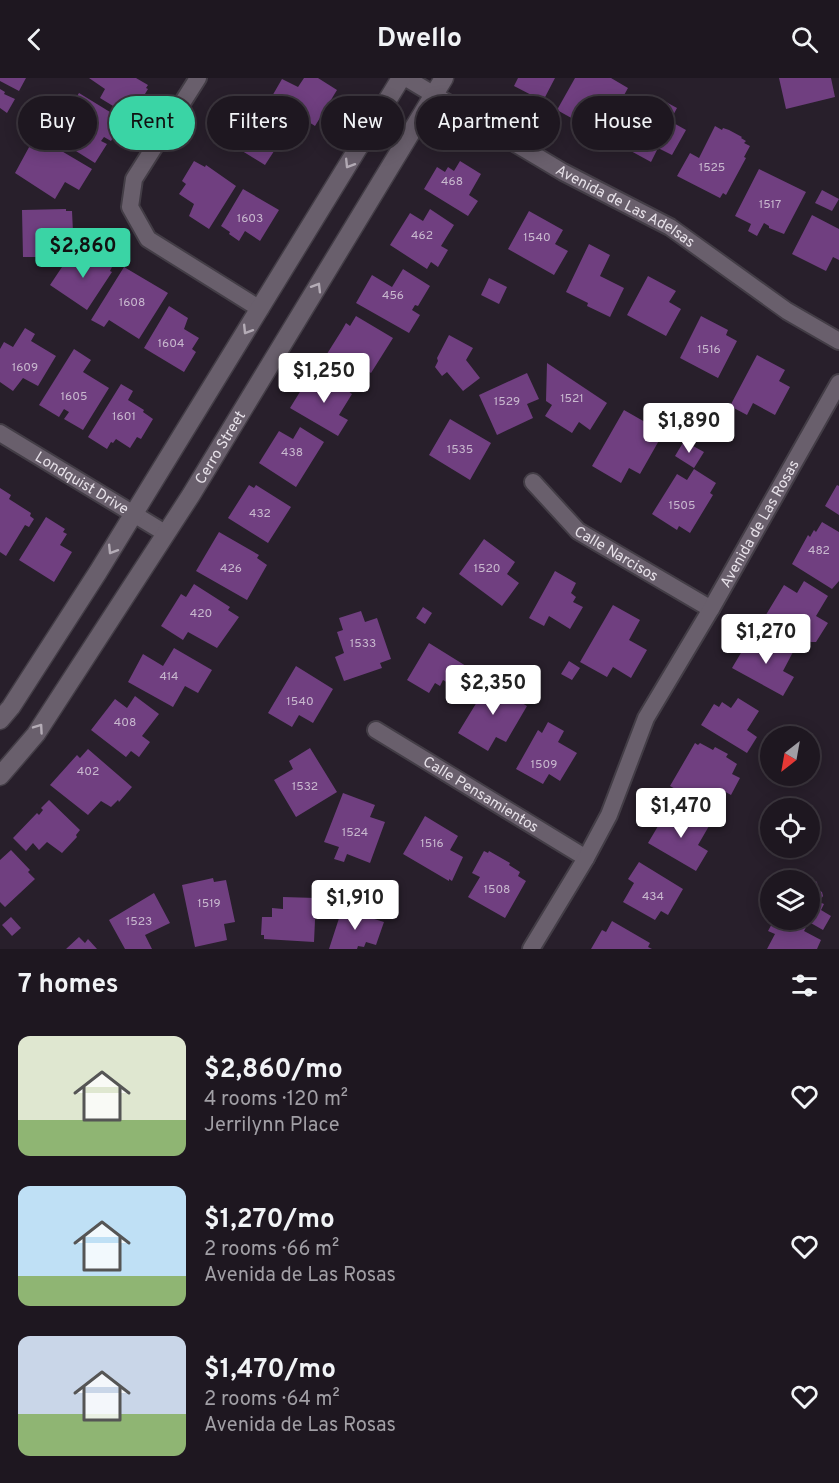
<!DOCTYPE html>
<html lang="en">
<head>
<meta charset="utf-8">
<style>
  body { margin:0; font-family:Overpass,sans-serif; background:#262029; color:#f1f3f6; height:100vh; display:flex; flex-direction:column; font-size:22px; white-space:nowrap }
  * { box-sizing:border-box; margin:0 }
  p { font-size:20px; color:#a19fa5 }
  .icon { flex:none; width:33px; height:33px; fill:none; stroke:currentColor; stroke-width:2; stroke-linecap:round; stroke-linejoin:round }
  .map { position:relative; height:871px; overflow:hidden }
  .sheet { display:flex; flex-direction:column; background:#1e1720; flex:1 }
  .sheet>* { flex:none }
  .top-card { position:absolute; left:18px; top:18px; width:804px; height:54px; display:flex; gap:12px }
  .needle { width:39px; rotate:211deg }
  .controls { position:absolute; left:760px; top:648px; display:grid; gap:12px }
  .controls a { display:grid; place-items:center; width:60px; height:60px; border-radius:50%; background:#1e1720; box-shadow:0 3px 15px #0003,0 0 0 2px #3c363e; font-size:30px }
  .price { position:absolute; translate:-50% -51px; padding:0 14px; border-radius:6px; background:#fff; color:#222; font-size:20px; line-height:39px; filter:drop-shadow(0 2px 3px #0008) }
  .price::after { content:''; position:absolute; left:50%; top:36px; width:18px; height:14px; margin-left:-9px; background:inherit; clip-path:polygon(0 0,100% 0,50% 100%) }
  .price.current { background:#3ad4a5; color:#111 }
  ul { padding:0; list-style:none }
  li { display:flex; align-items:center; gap:18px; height:150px; padding:0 18px }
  li span { display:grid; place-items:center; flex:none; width:168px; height:120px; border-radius:12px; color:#555 }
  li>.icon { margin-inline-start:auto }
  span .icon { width:72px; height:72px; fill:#fffc; stroke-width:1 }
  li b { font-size:26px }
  h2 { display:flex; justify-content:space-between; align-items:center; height:72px; padding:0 18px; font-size:26px }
  .chip { padding:0 21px; border-radius:27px; background:#1e1720; box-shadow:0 3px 15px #0003,0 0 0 2px #3c363e; font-size:21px; line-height:54px }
  .chip.current { background:#3ad4a5; color:#111 }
  header { display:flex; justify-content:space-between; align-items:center; height:78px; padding:0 18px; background:#1e1720; font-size:27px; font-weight:700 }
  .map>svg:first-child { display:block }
  .building { fill:#703f80 }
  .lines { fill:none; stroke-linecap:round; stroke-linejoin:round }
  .street-casing { stroke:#433d46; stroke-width:20 }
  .secondary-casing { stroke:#433d46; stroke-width:21 }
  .street { stroke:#695f6c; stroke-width:16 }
  .secondary { stroke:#695f6c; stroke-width:18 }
  .oneway { stroke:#b4acb6 }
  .labels { text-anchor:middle; stroke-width:5; stroke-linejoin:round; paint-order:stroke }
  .number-label { font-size:12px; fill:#c8b8ce }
  .street-label { font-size:15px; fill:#e6e0e8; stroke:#1e1621 }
</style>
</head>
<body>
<header><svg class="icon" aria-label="back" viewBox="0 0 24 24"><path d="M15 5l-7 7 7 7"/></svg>Dwello<svg class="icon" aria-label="search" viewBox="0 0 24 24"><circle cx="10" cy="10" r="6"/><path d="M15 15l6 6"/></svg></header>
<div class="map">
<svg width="839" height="871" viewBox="0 0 839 871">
  <rect width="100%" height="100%" fill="#281f2b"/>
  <path class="building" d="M0,0h26l-7,13 -19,-10z
    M89,0h47l12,7 -2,3 2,1 -17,28 -31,-19 5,-9z
    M304,0h14l19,12 -22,36 -44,-28 11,-19 16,8z
    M518,0h37l-12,23 -29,-15z
    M575,0h36l17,10 -15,27 -18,-10 -11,20 -27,-15z
    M779,0h52l4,19 -49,12z
    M0,11l5,3 -1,2 11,5 -8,14 -7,-5z
    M79,15l44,27 -12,21 -7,-4 -3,4 6,3 -12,19 -43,-27z
    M250,17l43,27 -28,43 -44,-27 14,-21 2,2 3,-4 -2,-1z
    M655,18l22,12 -7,13 16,9 -14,25 -14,-7 -7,14 -33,-18 20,-39 10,5z
    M715,48l7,4 1,-2 6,2 13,7 -1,1 5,3 -2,2 6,3 -6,11 2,1 -20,37 -3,-2 -3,5 -43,-22 13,-23 9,5z
    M34,60l13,8 1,-3 44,26 -13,21 -14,-8 -10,17 -40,-26z
    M194,83l11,6 1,-2 30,21 -27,43 -20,-13 5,-12 -15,-10 7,-10 -4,-3z
    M460,83l21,13 -12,21 9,6 -10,15 -44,-27 13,-22 8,5 3,-5 6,4z
    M759,91l47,23 -22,42 -15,-6v-2l-5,-3 -7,13 -9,-5 3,-7 -16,-8z
    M243,111l36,21 -19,31 -15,-10 -6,10 -10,-7 1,-2 -9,-6z
    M822,112l17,9 -7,12 -17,-8z
    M66,131v2h6l1,21 -12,2v18l-14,-1 -1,6h-23l-1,-47z
    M430,131l24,16 -13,21 7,4 -10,17 -7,-5 -4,7 -37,-24 20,-32 13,8z
    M529,133l34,19 -8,14 13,7 -14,24 -46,-26z
    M812,137l27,14v31l-6,-3 -7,14 -34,-17z
    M589,166l21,11 -10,21 24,12 -14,29 -23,-11 1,-3 -22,-11z
    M95,175l18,12 -3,6 2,1 -25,38 -37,-25 20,-30 15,10z
    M124,189l44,26 -29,46 -30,-19 -5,7 -13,-7z
    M403,191l27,17 -12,20 -3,-1 -3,5 8,5 -11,18 -53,-30 16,-28 20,12z
    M648,198l28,15 -7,11 12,7 -15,27 -39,-21z
    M489,200l18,9 -8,17 -18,-9z
    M169,228l19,12 -4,11 15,9 -7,11 4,3 -12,20 -40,-24z
    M356,238l37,22 -22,35 -19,-12 -5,9 -22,-13 17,-27 4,-7 4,3z
    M701,238l27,14 -2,5 11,6 -19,37 -38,-20z
    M25,250l10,6 -4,7 25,15 -18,30 -15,-8 -10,13 -13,-9v-33l4,-7 9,5z
    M449,257l24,13 -7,12 14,18 -17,13 -16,-19 -5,4 -7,-9 3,-6 -1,-3z
    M74,271l17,11 -8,12 26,16 -26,42 -19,-11 5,-7 -5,-3 -5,8 -20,-12z
    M757,277l28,15 -6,11 11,6 -15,28 -22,-12 -6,12 -17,-9z
    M547,285l60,40 -17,27 -11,-8 -7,11 -27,-17 7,-11 -6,-4z
    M527,295l12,26 -12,5 6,14 -36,17 -18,-40z
    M324,298l16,10 5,-8 8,5 -5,8 4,3 -13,21 9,5 -10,16 -48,-28 16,-26 11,6z
    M121,306l12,7 -5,9 16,10 -1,2 10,7 -12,20 -4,-2 -7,11 -14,-9 -3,4 -2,-1 -4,7 -19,-12z
    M624,332l21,12 2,-5 18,10 -6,9 2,1 -21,37 -11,-6 -8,15 -29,-17z
    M450,341l41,24 -21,37 -41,-25z
    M300,349l24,15 -28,45 -37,-24 20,-32 14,8z
    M684,363l20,11 -10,16 -19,-12z
    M694,391l22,14 -6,10 3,2 -23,38 -11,-7 -2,4 -25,-16 25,-40 10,6z
    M249,407l5,3 2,-3 35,22 -23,36 -40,-25z
    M837,407l2,1v29l-14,-9z
    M0,410l11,7 -2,4 22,14 -1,3 4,3 -5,8 -4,-2 -19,31 -6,-4z
    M46,439l19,12 -2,3 4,2 -7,11 12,7 -18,30 -35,-22z
    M822,444l17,10v49l-7,8 -40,-25 16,-29 2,2 4,-7 2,2z
    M219,454l40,23 -2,3 10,7 -20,35 -51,-29z
    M484,461l31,23 -8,12 12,9 -17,23 -43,-32z
    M555,493l21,12 -5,10 5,4 -3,5 10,5 -13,22 -21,-13 -5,10 -15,-8z
    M804,503l24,15 -12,20 12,7 -12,19h-5l-8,-4 -2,2 -37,-22 20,-33 13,8z
    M194,506l36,23 -2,3 11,7 -22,31 -29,-16 -5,8 -22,-14 20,-32 5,3z
    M613,527l27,15 -11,20 18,10 -16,28 -18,-11 -6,10 -27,-15z
    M423,529l9,6 -7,11 -9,-6z
    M361,533l4,11 12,-4 14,41 -11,4 2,5 -38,13 -9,-24 9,-4 -7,-21 6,-2 -4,-12z
    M766,558l27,16 -10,19 11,6 -11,19 -51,-28 16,-27 11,6z
    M429,565l37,23 -13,20 -10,-6 -3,6 -5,-3 -6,10 -22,-13z
    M174,570l38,22 -14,23 -13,-7 -12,21 -45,-25 15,-28 20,12z
    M569,583l11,7 -8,12 -11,-6z
    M296,588l37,23 -20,34 -14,-8 -7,12 -24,-14z
    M491,601l22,13 -3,4 17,10 -21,36 -10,-5 -8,14 -30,-18z
    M135,618l24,18 -17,22 8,6 -11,15 -8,-6 -5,6 -35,-27 24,-31 12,9z
    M738,620l21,13 -12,19 10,7 -10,16 -46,-28 13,-21 5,3 3,-5 9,6z
    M548,644l16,9 -6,11 19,11 -17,28 -11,-7 -6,10 -27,-15 22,-39 4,3z
    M695,665l3,2 2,-2 13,7 2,-3 13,7 -2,3 11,7 -5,10 8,4 -9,17 -9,-5 -6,11 -20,-11 -5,8 -21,-12z
    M310,670l27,44 -41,25 -22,-37 19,-11 -4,-8z
    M88,671l44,38 -13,15 -1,-2 -7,7 -10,-6 -13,14 -38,-30 27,-30 3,3z
    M343,715l32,12 -5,12 15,5 -15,41 -23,-9 -3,8 -10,-3 5,-12 -15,-5z
    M49,722l31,30 -4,5 1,2 -15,16 -15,-11 -8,8 -6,-7 -7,8 -13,-13 24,-25 2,2 4,-5 -2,-2z
    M682,732l27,16 -11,19 10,6 -12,20 -48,-28 16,-27 10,6z
    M425,738l33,20 -8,14 13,7 -11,24 -3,-2v2l-46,-27z
    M11,772l19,20 -2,2 7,7 -30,28 -5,-5v-42z
    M484,773l4,2 1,-2 21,12 -1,2 11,7 -2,4 8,5 -21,37 -37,-21 12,-20 -8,-4z
    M639,784l44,27 -15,26 -7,-4 -6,9 -32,-18 11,-19 -6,-4z
    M803,796l14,8 1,8 4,2 1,4 -4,6 5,2 -3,6 10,6 -8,14 -14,-8 -5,9 17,9 -4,9h-50l8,-15 -7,-3 6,-11h36v-40h-11z
    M213,800l1,4 12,-2 9,42 -11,2 3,16 -32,7 -13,-62z
    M154,815l16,30 -25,12 7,14h-27l-16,-29z
    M283,819l33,1 -2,44 -50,-3v-4h-3l1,-18h10v-9l11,1z
    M342,831l42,13 -8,23 -10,-3 -2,5 -6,-1 -1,3h-28z
    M11,839l10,11 -9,8 -10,-11z
    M612,843l38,22 -2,4 4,2h-61l11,-19 4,2z
    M79,859l6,6 3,-4 9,10h-31z"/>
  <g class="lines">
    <defs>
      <g id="street">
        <path d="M198,0l-64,101 -4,28 18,32 112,70"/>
        <path id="s1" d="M406,0l157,94 107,55 117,84 52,30"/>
        <path id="s2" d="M0,355l165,100"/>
        <path id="s3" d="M533,404l45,49 133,78"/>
        <path id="s4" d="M376,652l210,128"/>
        <path id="s5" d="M531,871l55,-91 23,-43 37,-97 65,-109 128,-226"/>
      </g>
      <g id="secondary">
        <path d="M0,642l11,-13 87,-135 303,-494"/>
        <path id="s6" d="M0,698l36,-42 155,-239 253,-417"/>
      </g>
    </defs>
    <use href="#street" class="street-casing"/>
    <use href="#secondary" class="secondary-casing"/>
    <use href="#street" class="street"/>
    <use href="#secondary" class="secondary"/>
  </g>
  <defs><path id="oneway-chevron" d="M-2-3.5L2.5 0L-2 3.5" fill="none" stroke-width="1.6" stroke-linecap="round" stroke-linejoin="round" transform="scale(1.5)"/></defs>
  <g class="oneway">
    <use href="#oneway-chevron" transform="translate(349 86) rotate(122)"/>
    <use href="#oneway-chevron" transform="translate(317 209) rotate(-59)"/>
    <use href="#oneway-chevron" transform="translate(247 252) rotate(122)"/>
    <use href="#oneway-chevron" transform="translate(112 472) rotate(122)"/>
    <use href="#oneway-chevron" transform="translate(39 650) rotate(-55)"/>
  </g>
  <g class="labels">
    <g class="number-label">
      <text x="712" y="93">1525</text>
      <text x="452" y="107">468</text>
      <text x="770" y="130">1517</text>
      <text x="250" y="144">1603</text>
      <text x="422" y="161">462</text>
      <text x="537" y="163">1540</text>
      <text x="393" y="221">456</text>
      <text x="132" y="228">1608</text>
      <text x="171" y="269">1604</text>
      <text x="709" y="275">1516</text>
      <text x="25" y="293">1609</text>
      <text x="74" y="322">1605</text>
      <text x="572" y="324">1521</text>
      <text x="507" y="327">1529</text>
      <text x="124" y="342">1601</text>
      <text x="460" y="375">1535</text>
      <text x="292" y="378">438</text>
      <text x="682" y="431">1505</text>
      <text x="260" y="439">432</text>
      <text x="819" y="476">482</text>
      <text x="231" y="494">426</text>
      <text x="487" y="494">1520</text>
      <text x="201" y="539">420</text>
      <text x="363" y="569">1533</text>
      <text x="169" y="602">414</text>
      <text x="300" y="627">1540</text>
      <text x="125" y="648">408</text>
      <text x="544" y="690">1509</text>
      <text x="88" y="697">402</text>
      <text x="305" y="712">1532</text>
      <text x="355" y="758">1524</text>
      <text x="432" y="769">1516</text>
      <text x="497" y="815">1508</text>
      <text x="653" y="822">434</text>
      <text x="209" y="829">1519</text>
      <text x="139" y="847">1523</text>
    </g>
    <g class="street-label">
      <text dy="5" stroke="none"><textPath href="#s1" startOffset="254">Avenida de Las Adelsas</textPath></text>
      <text dy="5" stroke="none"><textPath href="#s6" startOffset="396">Cerro Street</textPath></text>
      <text dy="5" stroke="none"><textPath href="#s2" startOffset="96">Londquist Drive</textPath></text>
      <text dy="5" stroke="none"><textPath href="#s5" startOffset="484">Avenida de Las Rosas</textPath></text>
      <text dy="5" stroke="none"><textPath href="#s3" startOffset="111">Calle Narcisos</textPath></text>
      <text dy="5" stroke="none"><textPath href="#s4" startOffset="123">Calle Pensamientos</textPath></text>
    </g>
  </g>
</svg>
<div class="controls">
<a><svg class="needle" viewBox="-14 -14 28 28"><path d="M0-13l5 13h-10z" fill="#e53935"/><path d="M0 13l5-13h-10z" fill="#a19fa5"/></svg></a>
<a><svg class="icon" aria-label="locate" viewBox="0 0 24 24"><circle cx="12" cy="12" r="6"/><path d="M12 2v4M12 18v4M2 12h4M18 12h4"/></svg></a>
<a><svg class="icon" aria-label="layers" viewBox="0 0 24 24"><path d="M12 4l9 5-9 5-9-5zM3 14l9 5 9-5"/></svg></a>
</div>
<b class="price current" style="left:83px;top:201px">$2,860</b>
<b class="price" style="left:324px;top:326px">$1,250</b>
<b class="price" style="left:689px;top:376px">$1,890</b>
<b class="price" style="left:766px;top:587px">$1,270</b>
<b class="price" style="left:493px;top:638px">$2,350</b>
<b class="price" style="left:681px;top:761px">$1,470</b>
<b class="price" style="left:355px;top:853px">$1,910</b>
<div class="top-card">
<a class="chip">Buy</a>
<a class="chip current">Rent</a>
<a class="chip">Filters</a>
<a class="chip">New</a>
<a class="chip">Apartment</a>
<a class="chip">House</a>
</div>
</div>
<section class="sheet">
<h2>7 homes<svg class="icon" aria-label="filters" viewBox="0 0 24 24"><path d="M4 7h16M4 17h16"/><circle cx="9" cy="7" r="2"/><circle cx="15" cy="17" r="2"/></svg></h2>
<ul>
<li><span style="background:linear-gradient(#dfe7d0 70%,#8fb573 0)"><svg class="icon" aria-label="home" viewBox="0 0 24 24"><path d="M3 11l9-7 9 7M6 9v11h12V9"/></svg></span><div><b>$2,860/mo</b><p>4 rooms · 120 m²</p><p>Jerrilynn Place</p></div><svg class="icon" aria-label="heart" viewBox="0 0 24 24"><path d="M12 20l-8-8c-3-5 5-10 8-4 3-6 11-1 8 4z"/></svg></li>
<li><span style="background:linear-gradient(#bfe0f5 75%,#8fb573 0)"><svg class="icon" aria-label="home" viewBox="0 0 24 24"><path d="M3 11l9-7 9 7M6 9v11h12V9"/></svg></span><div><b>$1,270/mo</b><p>2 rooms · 66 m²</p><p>Avenida de Las Rosas</p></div><svg class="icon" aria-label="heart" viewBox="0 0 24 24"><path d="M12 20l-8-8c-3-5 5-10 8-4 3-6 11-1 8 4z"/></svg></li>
<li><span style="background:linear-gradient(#c9d6e8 65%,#8fb573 0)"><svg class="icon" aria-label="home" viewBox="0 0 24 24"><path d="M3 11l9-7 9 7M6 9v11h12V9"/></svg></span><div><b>$1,470/mo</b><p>2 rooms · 64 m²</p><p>Avenida de Las Rosas</p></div><svg class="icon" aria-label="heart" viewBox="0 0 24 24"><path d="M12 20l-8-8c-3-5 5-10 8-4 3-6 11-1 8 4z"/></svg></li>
</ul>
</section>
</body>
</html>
